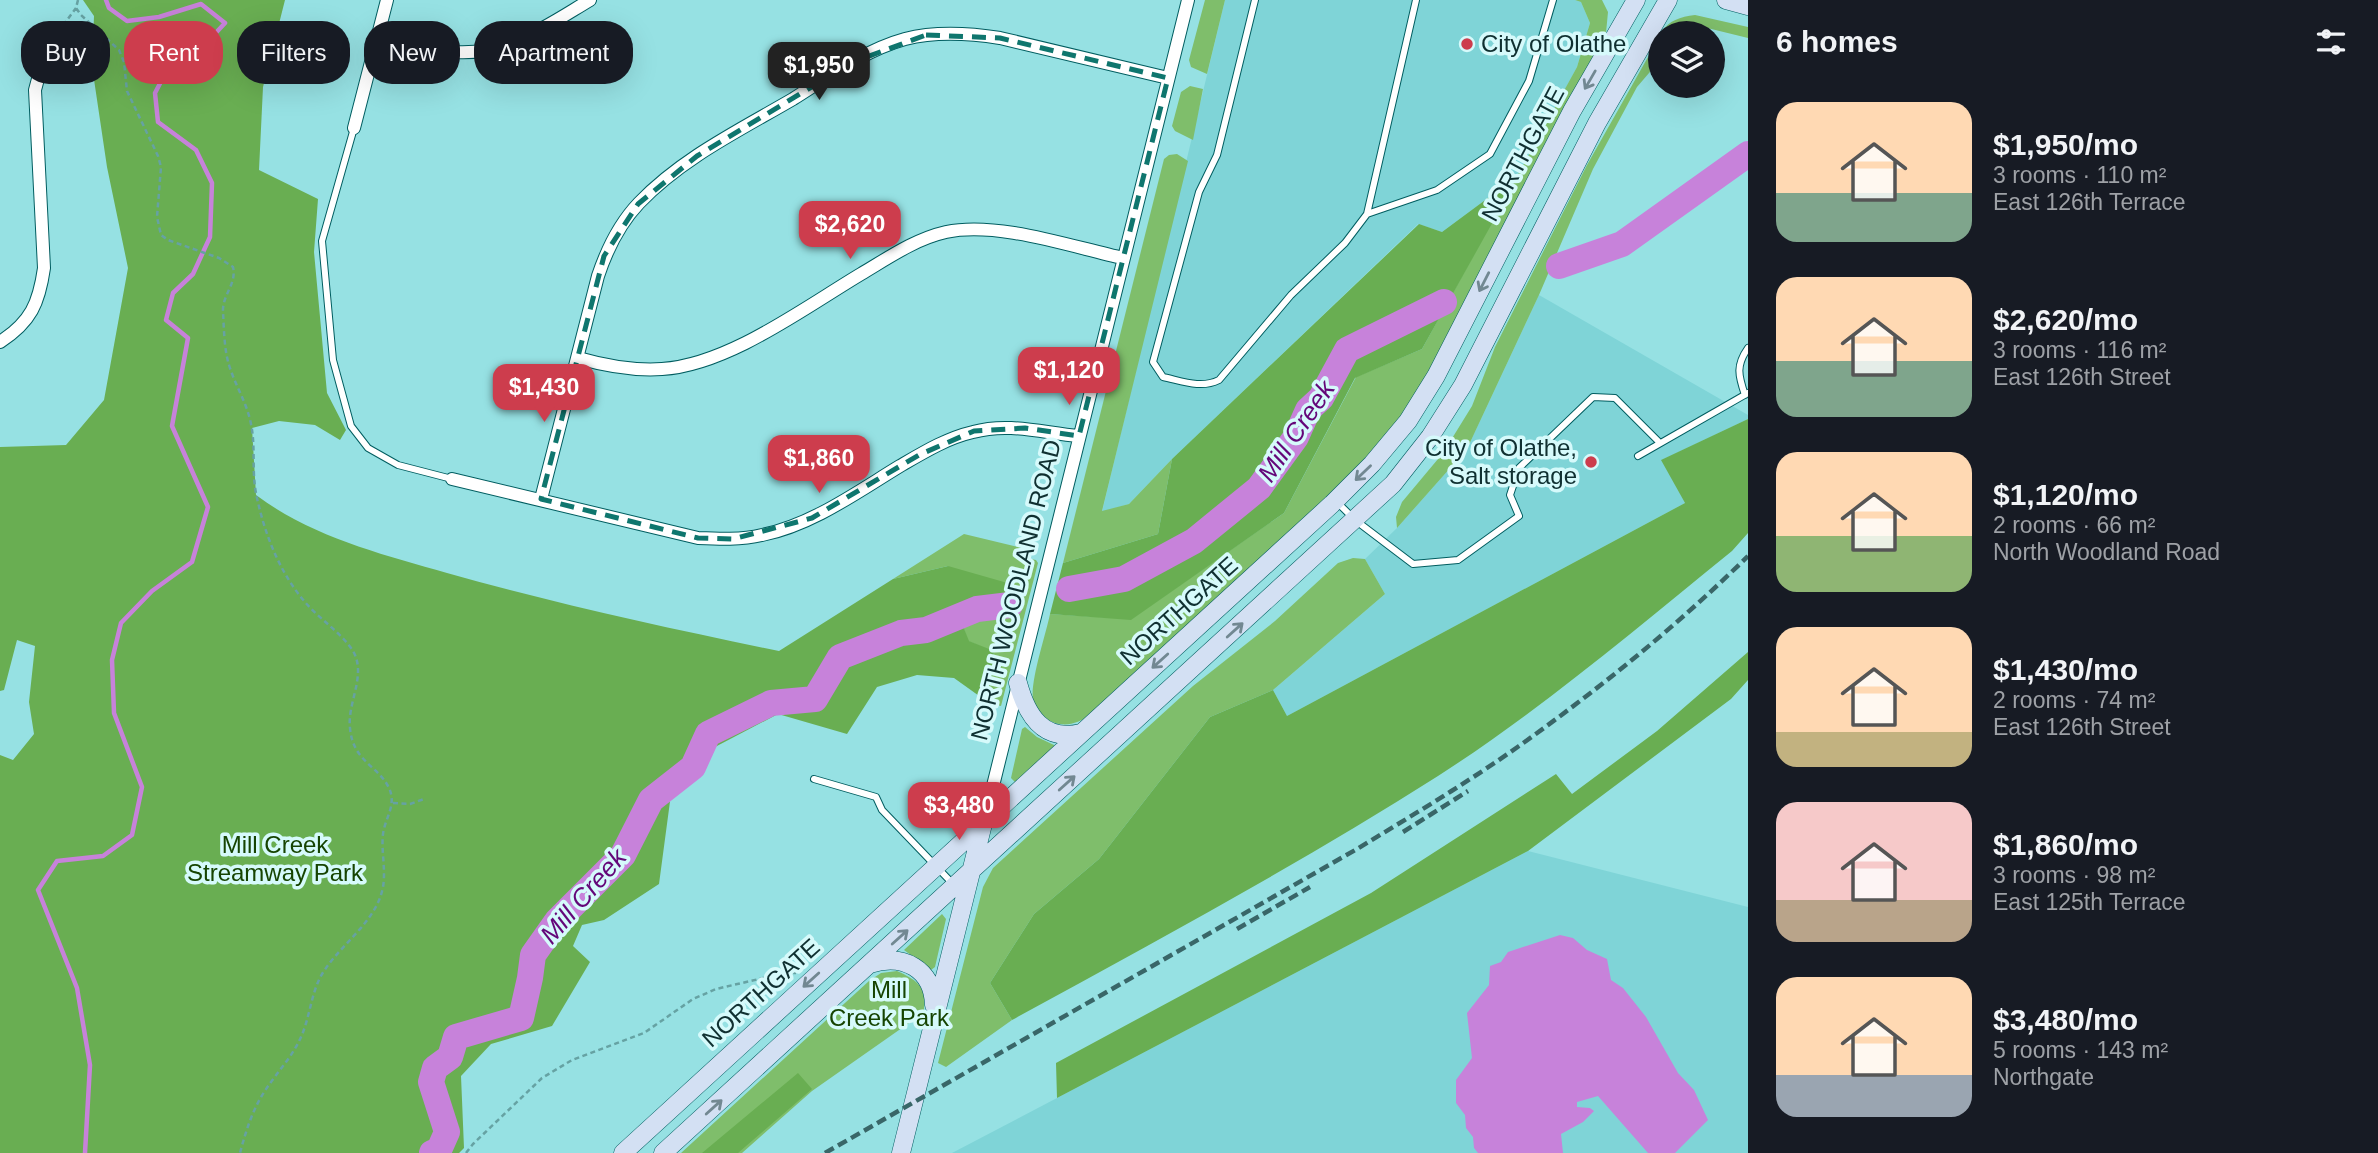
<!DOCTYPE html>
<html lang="en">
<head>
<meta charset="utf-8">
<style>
  body { margin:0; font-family:Arial,sans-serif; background:#242831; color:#f1f3f6; height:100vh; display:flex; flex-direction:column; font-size:26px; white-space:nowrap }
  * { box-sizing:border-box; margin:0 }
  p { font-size:23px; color:#9ea1a6 }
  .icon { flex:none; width:38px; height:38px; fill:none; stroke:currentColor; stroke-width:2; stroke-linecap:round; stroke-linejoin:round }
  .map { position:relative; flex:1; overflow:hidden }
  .panel { display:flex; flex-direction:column; background:#171b24; width:630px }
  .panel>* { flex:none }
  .guide { position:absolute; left:21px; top:21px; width:665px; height:63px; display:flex; gap:14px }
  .fabs { position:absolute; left:1648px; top:21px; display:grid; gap:14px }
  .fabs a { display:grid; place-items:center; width:77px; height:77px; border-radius:50%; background:#171b24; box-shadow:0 7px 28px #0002; font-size:35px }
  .price { position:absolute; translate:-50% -60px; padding:0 16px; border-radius:14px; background:#cd3d4d; color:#fff; font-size:23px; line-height:46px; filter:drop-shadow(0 2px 4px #0008) }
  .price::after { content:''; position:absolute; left:50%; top:42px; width:21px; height:16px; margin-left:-10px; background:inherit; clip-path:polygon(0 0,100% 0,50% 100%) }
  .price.selected { background:#222; color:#fff }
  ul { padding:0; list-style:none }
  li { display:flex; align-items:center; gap:21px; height:175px; padding:0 28px }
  li span { display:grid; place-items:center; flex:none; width:196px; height:140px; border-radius:21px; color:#555 }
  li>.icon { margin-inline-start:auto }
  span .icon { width:84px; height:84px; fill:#fffc; stroke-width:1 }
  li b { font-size:30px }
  h2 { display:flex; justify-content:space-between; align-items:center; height:84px; padding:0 28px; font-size:30px }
  .chip { padding:0 24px; border-radius:28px; background:#171b24; box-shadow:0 7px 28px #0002; font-size:24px; line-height:63px }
  .chip.selected { background:#cd3d4d; color:#fff }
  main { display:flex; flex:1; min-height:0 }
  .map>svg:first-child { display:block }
  .built { fill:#7fd4d7 }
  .green { fill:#7fbe6b }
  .forest { fill:#69ae52 }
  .water { fill:#c782da }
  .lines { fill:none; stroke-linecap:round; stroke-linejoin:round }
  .stream { stroke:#c782da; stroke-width:4.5 }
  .river { stroke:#c782da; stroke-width:26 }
  .lane-casing { stroke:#005d60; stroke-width:8 }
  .street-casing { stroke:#005d60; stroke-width:14 }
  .secondary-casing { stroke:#005d60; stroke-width:19 }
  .path { stroke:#66a2a3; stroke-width:2.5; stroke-dasharray:5 3.5; stroke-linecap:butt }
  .lane { stroke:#fff; stroke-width:6 }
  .street { stroke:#fff; stroke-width:12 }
  .secondary { stroke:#d3e0f3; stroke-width:18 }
  .rail { stroke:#396668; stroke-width:4.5; stroke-dasharray:10 5; stroke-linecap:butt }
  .oneway { stroke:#728892 }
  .marked { fill:none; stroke:#0f766e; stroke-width:5; stroke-dasharray:14 9; stroke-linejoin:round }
  .poi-dot { fill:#cd3d4d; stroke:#d6fafb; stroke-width:2.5 }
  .labels { text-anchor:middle; stroke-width:7; stroke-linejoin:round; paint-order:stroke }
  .poi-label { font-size:24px; fill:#103031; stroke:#d6fafb; text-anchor:start }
  .street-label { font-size:24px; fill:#103031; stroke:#d6fafb }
  .park-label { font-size:24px; fill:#164402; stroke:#d6fafb }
  .water-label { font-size:26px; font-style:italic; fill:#640779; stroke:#d6fafb }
</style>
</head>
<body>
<main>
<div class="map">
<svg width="1748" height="1153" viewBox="0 0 1748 1153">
  <rect width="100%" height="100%" fill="#96e1e3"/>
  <path class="built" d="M1225,0h350l6,2 9,21 -13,44 -58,108 -77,57 -24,-8 -246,235 -43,45 -27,8z
    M1539,295l209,120v4l-86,41 23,43 -398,213 -14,-26 112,-96 -20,-35 32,-31 70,-79z
    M1528,851l220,56v246h-796z"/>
  <path class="green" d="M1205,0h20l-18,74 -16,-7 -2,-7z
    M1575,0h27l6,12 -2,21 -174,337 -29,45 -32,39 -38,40 -242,221c-12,7 -22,12 -36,8 -10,-3 -20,-12 -22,-23 -3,-19 13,-66 17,-86l81,5 153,-106 72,-136 66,-28 155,-282 13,-44 -9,-21z
    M1695,15l53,12v11l-57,-14 -8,9h-22c8,-13 19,-16 34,-18z
    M1661,34v25l-24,28 -44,82 -54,126 -72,154 -70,79 -1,-11 6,-15 41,-49 29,-47 23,-59 92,-182z
    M1190,86l13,3 -10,51 -18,-9 -3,-5 9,-34z
    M1177,154l11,7 -86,350 27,-7 43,-45 -14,75 -95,29 101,-404 5,-4z
    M964,534l58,14 -2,9 16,3 2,3 -37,143 -12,-3 5,-51 -26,-11 -7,-20 10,-14 -23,-41 -55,13z
    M1353,558l12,1 20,35 -112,96 -63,27 -111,142 -65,55 -44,69 22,37 -66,47 -8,-4 45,-176 10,-19 200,-182 82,-65 63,-58z
    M1025,727l12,10 17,8v3l-38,35 -5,-5 11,-49z
    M942,914l4,5 -11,48 -4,3 -27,-20z
    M897,971c25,11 32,20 25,47l-13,5 -97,68 -70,62h-61l188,-172 12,-8z"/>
  <path class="forest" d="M83,0h202l-22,87 -4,83 59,29 -4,53 13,141 19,37 -6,10 -25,-15 -36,-4 -27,7 4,67c56,42 125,59 191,78 110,31 220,55 332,78l114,-72 55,-13 70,20 -8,28 -39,-7 -10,14 8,20 25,10 -5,52 -35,-25 -37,-3 -40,12 -30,47 -69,-20 -63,33 -42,32 -14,105 -55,36 -22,5 -9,21 17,16 -38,64 -61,18 -30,32 3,72 -5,5h-459v-398l13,5 21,-26 -5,-32 6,-56 -18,-6 -13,50 -4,1v-244l66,-2 38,-45 24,-132 -21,-101 -15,-101 2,-50z
    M1519,175l-97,174 -67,29 -71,135 -153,107 -81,-6 13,-51 95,-29 14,-75 247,-235 23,8z
    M1748,419v114l-16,18c-95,77 -190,158 -294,225 -138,88 -282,165 -426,244l-22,-37 44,-69 65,-55 111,-142 63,-27 14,26 398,-213 -24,-43z
    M1748,652v28l-17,19 -203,152 -471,247 -1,-35 315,-170 185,-119 16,20 85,-63z
    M798,1073l14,16 -74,64h-36z"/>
  <path class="water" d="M1560,935l13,3 14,12 20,9 4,21 12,8 23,29 32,56 16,17 14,30 -33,33h-27l-50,-57 -21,6v5l13,1 4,3 -11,11 -22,12 2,19h-85l-4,-5 -1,-11 -7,-9 -1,-13 -9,-12v-23l16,-22 -5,-45 22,-28 1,-19 11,-4 7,-10z"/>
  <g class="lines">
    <path class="stream" d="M85,1153l5,-88 -13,-77 -39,-98 19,-29 46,-5 29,-21 10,-48 -28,-74 -2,-53 9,-37 31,-32 40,-29 16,-55 -36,-81 16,-88 -22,-18 7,-27 20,-19 17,-37 2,-54 -16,-33 -38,-28 -3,-29 12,-23 33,-20 25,-27 -24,-19 -42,13 -32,4 -18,-13 -3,-8"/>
    <path class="river" d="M1559,266l63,-22 126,-90
      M1069,589l55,-10 70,-38 65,-53 37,-51 12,-27 13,-12 26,-48 97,-48
      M432,1153l7,-3 8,-18 -16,-50 4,-14 15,-11 6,-20 65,-19 9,-40 3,-23 24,-34 66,-66 28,-55 42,-33 15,-33 63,-31 44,-4 25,-42 61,-24 25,-3 51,-21 33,-4"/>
    <defs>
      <path id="lane" d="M1255,0l-38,155 -18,37 -46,170 10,15c19,4 38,12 56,3l72,-85 54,-52 22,-29
        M1416,0l-49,214 70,-24 53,-36 39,-73 24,-81
        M354,128l-32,113 11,119 18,66 17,22 30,17 54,14
        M1745,395c-7,-20 -9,-30 3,-47
        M1638,456l110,-63
        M1337,502l18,18 58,44 45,-4 61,-44 -9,-21 9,-27 74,-71 22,1 45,45
        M814,779l62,18 6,13 72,75"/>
      <path id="street" d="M379,35c25,6 50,15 75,17 52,4 94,-27 136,-52
        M354,128l33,-128
        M0,342c31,-20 39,-39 44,-74l-9,-178 11,-41
        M578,358c28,8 55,13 84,11 66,-4 142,-61 199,-95 27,-16 54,-35 85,-42 52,-11 126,15 177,26
        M452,479l246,59c21,1 43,2 64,-3 50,-10 95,-43 138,-69 24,-14 47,-28 73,-34 36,-10 70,1 106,4
        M541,499l57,-223c9,-27 22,-53 41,-73 43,-45 101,-73 154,-104 35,-22 72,-49 112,-60 31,-8 63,-6 95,-1l168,40
        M984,822l204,-822"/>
      <path id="secondary" d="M1726,0l22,6
        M1018,683c9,33 25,59 63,50
        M870,964c33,-11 63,5 64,41
        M623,1153l709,-649 40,-40 36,-43 28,-45 136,-265 64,-111
        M663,1153l730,-669 37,-47 33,-52 134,-262 71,-123
        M901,1153l82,-329"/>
    </defs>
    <use href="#lane" class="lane-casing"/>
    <use href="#street" class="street-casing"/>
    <use href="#secondary" class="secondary-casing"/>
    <path class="path" d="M78,0l-2,8 5,7 38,35 5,12 3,29 31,65 3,11 -4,50 4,18 7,5 51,18 14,9c4,17 -11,28 -10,45 1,16 1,37 6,53 6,20 18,38 22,59 5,24 0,49 6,74 8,37 23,75 48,104 14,17 36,30 48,49 14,24 -6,52 -3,77 3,34 28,37 39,60 8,17 -4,30 -6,46 -2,17 3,35 0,53 -6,33 -39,55 -57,81 -15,20 -15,47 -25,69 -10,23 -29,40 -41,62 -9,16 -15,35 -20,54
      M53,39l23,-31
      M393,803l17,1 14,-5
      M466,1153l7,-9 69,-66 30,-18 72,-27 49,-34 23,-10 69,-16h11"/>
    <use href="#lane" class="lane"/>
    <use href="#street" class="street"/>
    <use href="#secondary" class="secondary"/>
    <path class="rail" d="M1403,832l65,-41
      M1237,929l73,-42
      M825,1153l532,-304c54,-33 110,-66 162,-103 80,-57 158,-120 229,-190"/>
  </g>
  <defs><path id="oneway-shaft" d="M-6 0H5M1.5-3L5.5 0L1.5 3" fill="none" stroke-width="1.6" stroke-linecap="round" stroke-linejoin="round" transform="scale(1.75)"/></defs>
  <g class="oneway">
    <use href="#oneway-shaft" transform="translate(1590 80) rotate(120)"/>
    <use href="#oneway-shaft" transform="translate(1484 282) rotate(117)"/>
    <use href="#oneway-shaft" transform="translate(1363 473) rotate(136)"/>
    <use href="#oneway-shaft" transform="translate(1235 630) rotate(-42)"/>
    <use href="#oneway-shaft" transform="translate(1160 661) rotate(138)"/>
    <use href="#oneway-shaft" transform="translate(1067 783) rotate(-42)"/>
    <use href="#oneway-shaft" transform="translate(900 937) rotate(-42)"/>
    <use href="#oneway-shaft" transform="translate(811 980) rotate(138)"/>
    <use href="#oneway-shaft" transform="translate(714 1107) rotate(-42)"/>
  </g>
  <path class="marked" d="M926,35l74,3 168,40 -89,358 -54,-8 -51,3 -55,24 -107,63 -79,21 -35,-1 -157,-39 63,-243 34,-52 59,-48 156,-94z"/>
  <g class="poi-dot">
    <circle cx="1467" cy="44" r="7"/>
    <circle cx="1591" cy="462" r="7"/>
  </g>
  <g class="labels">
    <g class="poi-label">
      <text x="1481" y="52">City of Olathe</text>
      <text x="1577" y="456" text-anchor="end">City of Olathe,<tspan x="1577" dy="28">Salt storage</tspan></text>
    </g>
    <g class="street-label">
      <text transform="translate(1523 154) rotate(-62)" y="8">NORTHGATE</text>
      <text transform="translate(1016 590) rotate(-76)" y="8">NORTH WOODLAND ROAD</text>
      <text transform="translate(1179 611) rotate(-42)" y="8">NORTHGATE</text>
      <text transform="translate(761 993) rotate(-42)" y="8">NORTHGATE</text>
    </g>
    <g class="park-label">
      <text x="275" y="853">Mill Creek<tspan x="275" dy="28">Streamway Park</tspan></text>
      <text x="889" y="998">Mill<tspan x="889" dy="28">Creek Park</tspan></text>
    </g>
    <g class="water-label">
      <text transform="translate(1296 431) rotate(-56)" y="9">Mill Creek</text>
      <text transform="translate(583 896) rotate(-49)" y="9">Mill Creek</text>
    </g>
  </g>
</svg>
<div class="fabs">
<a><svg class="icon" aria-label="layers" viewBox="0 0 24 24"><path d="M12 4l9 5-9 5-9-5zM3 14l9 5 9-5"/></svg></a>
</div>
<b class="price selected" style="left:819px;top:102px">$1,950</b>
<b class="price" style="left:850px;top:261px">$2,620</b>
<b class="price" style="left:1069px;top:407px">$1,120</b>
<b class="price" style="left:544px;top:424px">$1,430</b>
<b class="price" style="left:819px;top:495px">$1,860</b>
<b class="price" style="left:959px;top:842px">$3,480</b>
<div class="guide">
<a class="chip">Buy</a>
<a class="chip selected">Rent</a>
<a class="chip">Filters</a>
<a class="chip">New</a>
<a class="chip">Apartment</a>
</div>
</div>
<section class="panel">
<h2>6 homes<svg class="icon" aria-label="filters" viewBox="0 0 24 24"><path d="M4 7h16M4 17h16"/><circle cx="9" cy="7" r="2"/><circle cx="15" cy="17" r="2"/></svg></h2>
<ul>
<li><span style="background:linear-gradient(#ffd9b3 65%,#7fa58c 0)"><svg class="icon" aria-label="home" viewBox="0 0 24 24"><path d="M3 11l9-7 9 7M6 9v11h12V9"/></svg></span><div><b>$1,950/mo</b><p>3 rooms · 110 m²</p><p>East 126th Terrace</p></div></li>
<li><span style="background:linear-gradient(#ffd9b3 60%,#7fa58c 0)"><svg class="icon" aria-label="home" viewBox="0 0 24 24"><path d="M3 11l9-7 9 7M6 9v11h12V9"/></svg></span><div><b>$2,620/mo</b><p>3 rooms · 116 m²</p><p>East 126th Street</p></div></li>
<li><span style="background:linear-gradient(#ffd9b3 60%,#8fb573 0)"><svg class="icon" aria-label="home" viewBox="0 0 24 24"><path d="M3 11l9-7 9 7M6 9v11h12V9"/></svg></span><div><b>$1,120/mo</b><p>2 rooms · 66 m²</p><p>North Woodland Road</p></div></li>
<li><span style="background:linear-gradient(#ffd9b3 75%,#c2b280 0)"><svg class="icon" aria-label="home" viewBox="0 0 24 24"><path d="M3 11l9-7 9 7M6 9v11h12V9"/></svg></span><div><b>$1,430/mo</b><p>2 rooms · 74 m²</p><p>East 126th Street</p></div></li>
<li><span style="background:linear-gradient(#f6c9c9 70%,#b9a48a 0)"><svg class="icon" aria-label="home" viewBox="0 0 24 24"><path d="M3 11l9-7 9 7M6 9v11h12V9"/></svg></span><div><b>$1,860/mo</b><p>3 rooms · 98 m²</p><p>East 125th Terrace</p></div></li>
<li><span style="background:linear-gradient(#ffd9b3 70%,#9aa5b1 0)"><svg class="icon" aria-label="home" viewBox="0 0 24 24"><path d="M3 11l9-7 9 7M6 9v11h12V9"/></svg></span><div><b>$3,480/mo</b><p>5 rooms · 143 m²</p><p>Northgate</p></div></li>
</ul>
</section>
</main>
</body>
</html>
